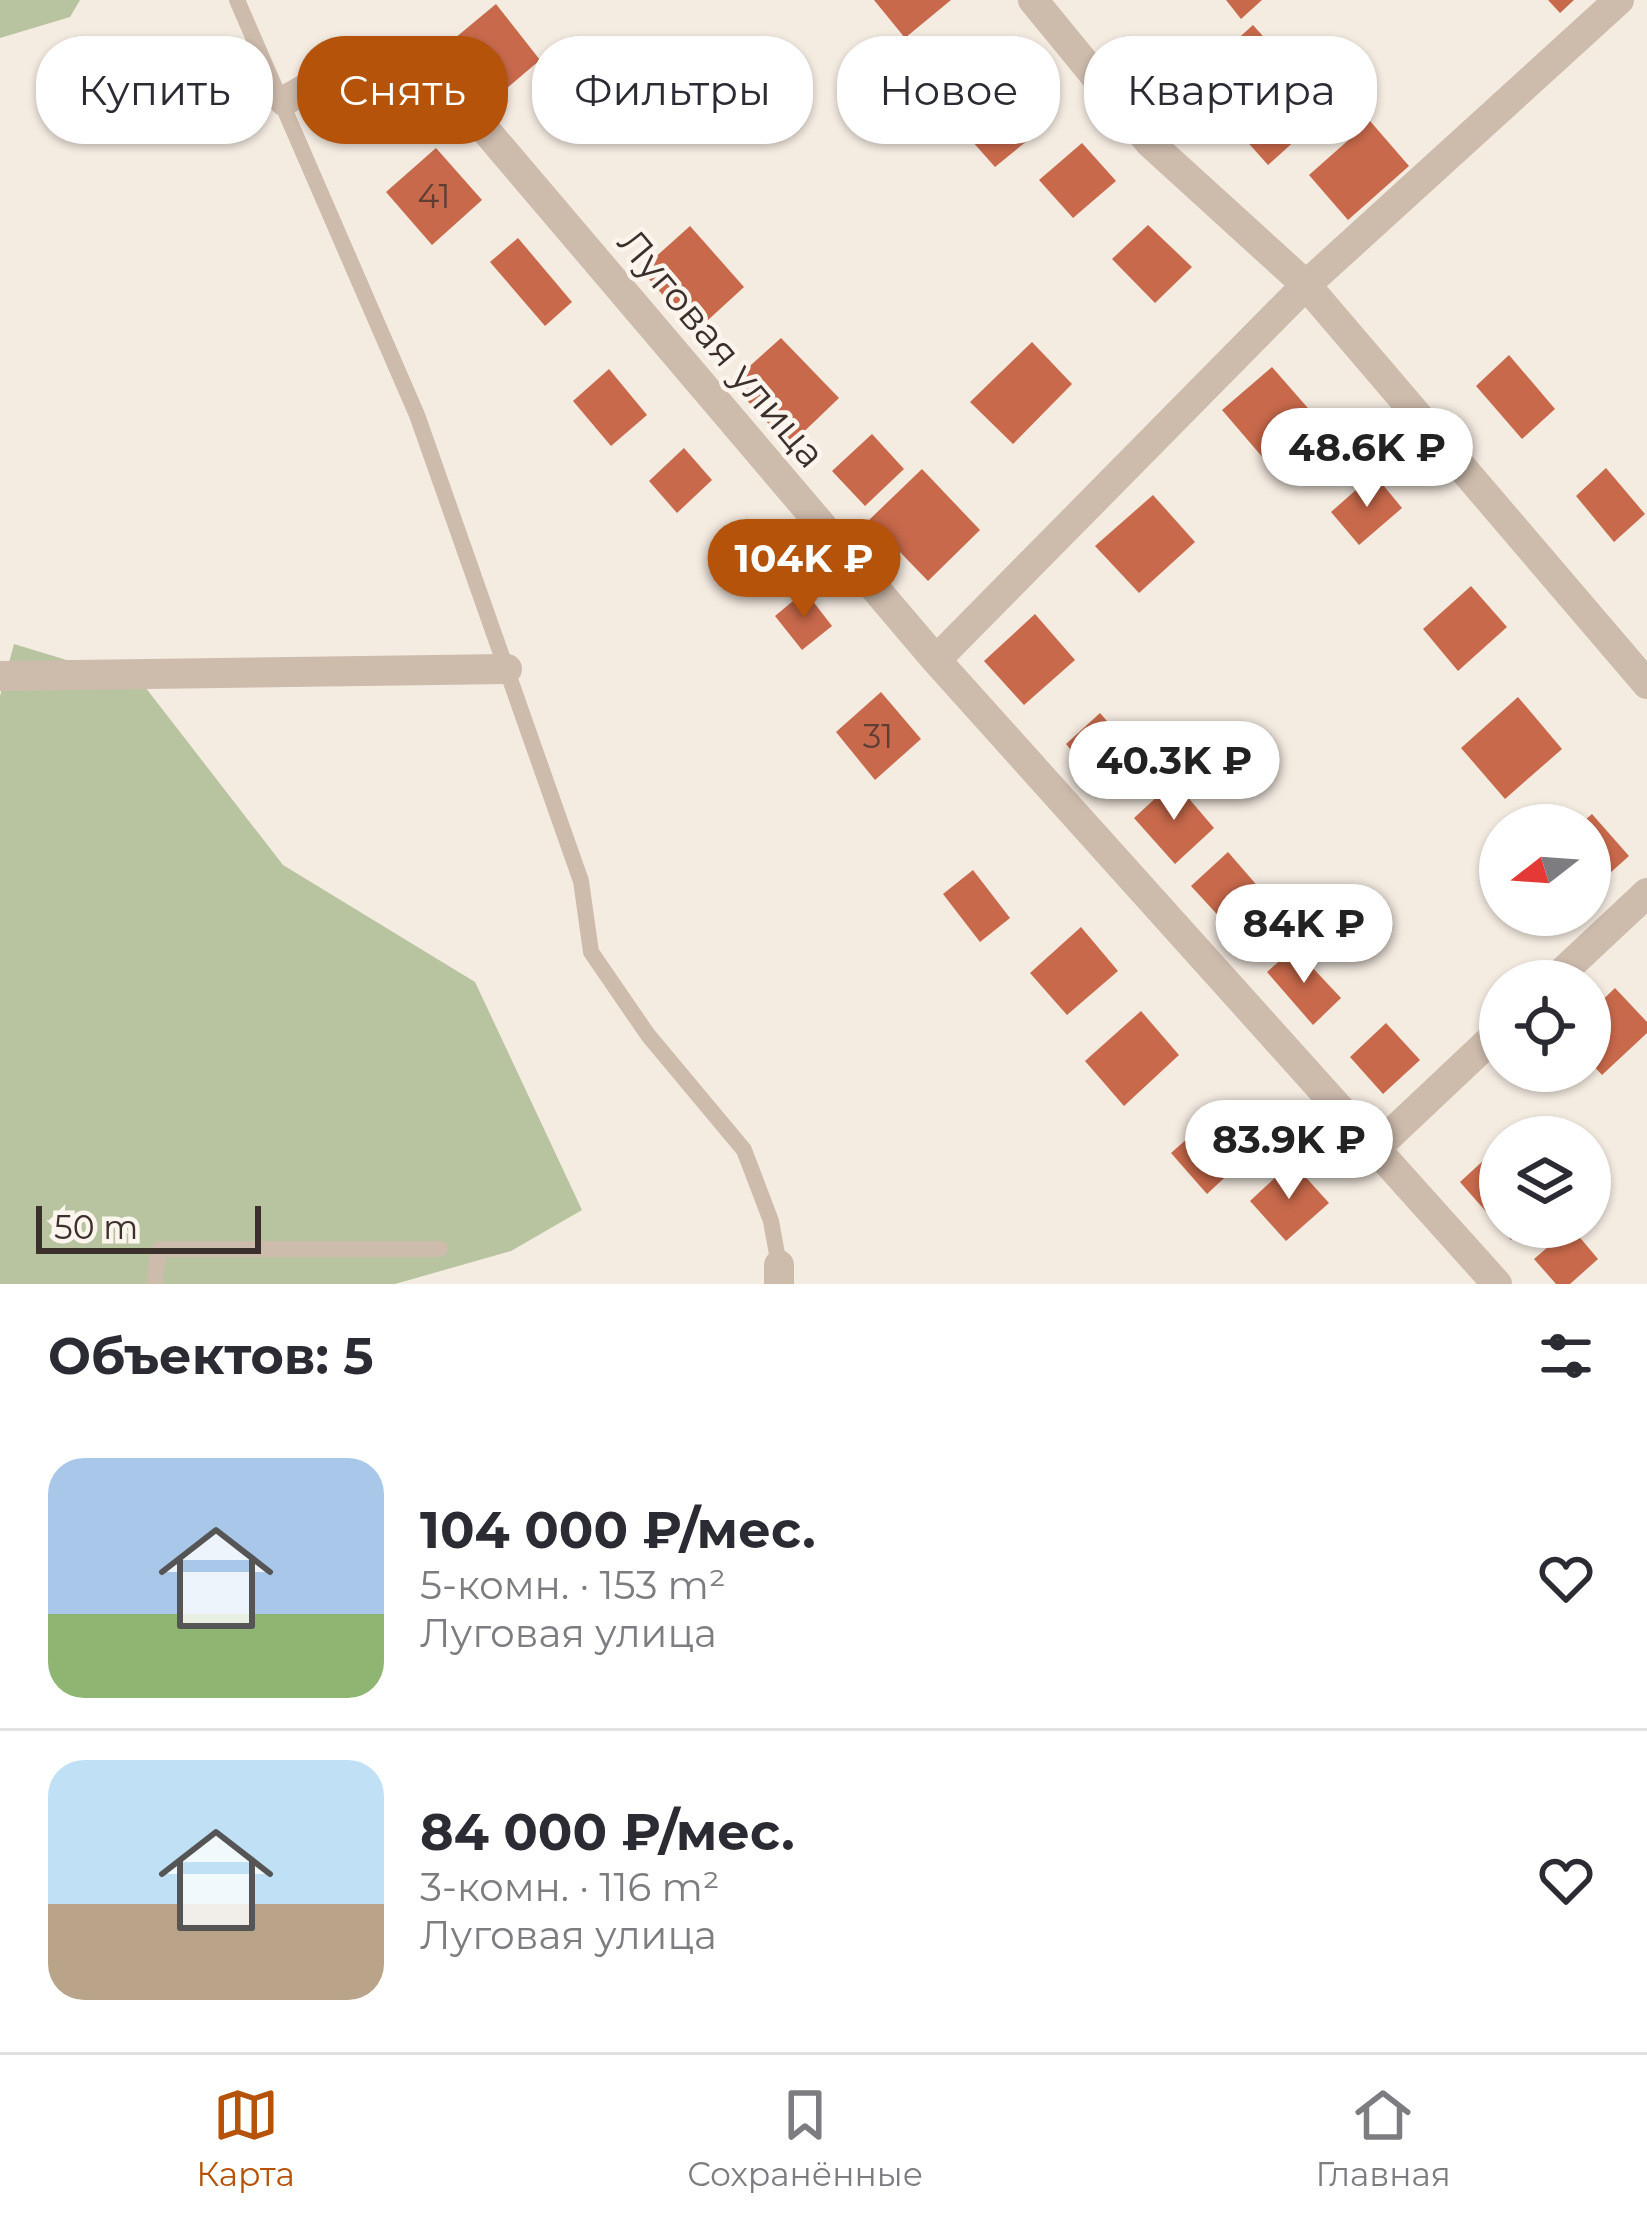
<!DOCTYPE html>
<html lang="ru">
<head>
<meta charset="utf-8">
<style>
  body { margin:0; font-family:Montserrat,sans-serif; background:#f2f2f3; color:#2b2b33; height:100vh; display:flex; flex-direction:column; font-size:45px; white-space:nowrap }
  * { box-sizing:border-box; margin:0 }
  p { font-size:39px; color:#7c7c81 }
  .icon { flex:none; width:66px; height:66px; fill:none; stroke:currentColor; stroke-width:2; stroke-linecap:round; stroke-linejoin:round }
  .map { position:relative; height:1284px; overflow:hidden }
  .drawer { display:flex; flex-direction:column; background:#fff; flex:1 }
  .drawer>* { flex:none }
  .hud { position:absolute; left:36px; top:36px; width:1575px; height:108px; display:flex; gap:24px }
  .needle { width:78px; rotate:253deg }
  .tools { position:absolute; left:1479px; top:804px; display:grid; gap:24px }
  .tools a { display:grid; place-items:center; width:132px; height:132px; border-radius:50%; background:#fff; box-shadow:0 3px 9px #0004; font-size:60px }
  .scale { position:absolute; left:36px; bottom:30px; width:225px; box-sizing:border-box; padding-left:12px; border:6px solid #3b302b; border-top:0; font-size:33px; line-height:42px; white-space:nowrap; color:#3b302b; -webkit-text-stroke:9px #fbf5ee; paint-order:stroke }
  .price { position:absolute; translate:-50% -102px; padding:0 27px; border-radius:42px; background:#fff; color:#222; font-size:39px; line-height:78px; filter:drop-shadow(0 3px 6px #0008) }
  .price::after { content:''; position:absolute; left:50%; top:72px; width:36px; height:27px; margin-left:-18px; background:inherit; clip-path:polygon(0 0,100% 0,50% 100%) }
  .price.on { background:#b45309; color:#fff }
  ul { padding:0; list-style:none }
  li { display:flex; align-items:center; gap:36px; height:300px; padding:0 48px }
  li+li { border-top:3px solid #e1e1e2 }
  li span { display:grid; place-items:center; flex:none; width:336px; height:240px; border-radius:36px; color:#555 }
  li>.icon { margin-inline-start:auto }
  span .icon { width:144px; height:144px; fill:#fffc; stroke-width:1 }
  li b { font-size:51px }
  h2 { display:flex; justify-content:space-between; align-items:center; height:144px; padding:0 48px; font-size:51px }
  .tag { padding:0 42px; border-radius:48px; background:#fff; box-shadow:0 3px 9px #0004; font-size:42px; line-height:108px }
  .tag.on { background:#b45309; color:#fff }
  .dock { display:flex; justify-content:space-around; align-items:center; height:168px; border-top:3px solid #e1e1e2; background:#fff; font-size:33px; color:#7c7c81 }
  .dock a { display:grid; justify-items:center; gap:6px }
  .dock .on { color:#b45309 }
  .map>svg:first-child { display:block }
  .green { fill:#b8c4a0 }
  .building { fill:#c8694b }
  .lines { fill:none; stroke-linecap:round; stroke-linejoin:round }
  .lane { stroke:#cdbbac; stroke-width:16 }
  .street { stroke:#cdbbac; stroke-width:30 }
  .labels { text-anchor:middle; stroke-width:9; stroke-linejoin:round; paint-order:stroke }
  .number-label { font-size:33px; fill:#5e3e33 }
  .street-label { font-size:39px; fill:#3b302b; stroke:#fbf5ee }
</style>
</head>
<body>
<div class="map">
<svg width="1647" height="1284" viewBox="0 0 1647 1284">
  <rect width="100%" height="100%" fill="#f4ebe1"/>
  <path class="green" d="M0,0h80l-10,17 -70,21z
    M14,644l128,39 141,182 192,117 107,228 -71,41 -116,33h-395v-588z"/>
  <path class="building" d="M874,0h77l-46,38z
    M1226,0h36l-21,19z
    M1548,0h26l-14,13z
    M496,4l44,56 -46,39 -45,-56z
    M1253,25l76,85 -61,55 -76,-85z
    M997,74l47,53 -49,40 -47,-53z
    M1370,121l39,45 -61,54 -39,-45z
    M1082,143l34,38 -43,37 -34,-38z
    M436,148l46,52 -50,45 -46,-53z
    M1148,225l44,42 -37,36 -43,-44z
    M690,226l54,61 -49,45 -54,-62z
    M518,238l54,64 -27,24 -55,-64z
    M781,338l58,60 -50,48 -58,-63z
    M1032,342l40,42 -59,60 -43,-42z
    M1509,355l46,54 -33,30 -46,-53z
    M1272,367l42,48 -50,44 -42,-49z
    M609,369l38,46 -36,31 -38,-45z
    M872,434l32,35 -39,37 -33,-35z
    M684,448l28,32 -35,33 -28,-32z
    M1606,468l39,46 -31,28 -38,-46z
    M922,469l58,61 -52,51 -59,-61z
    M1374,474l28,34 -43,37 -28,-33z
    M1153,495l42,47 -56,51 -44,-47z
    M750,526l22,28 -35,29 -23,-27z
    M1471,586l36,41 -49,44 -35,-42z
    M805,591l27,35 -30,24 -27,-34z
    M1035,614l40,46 -51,45 -40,-44z
    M881,692l40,47 -46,41 -39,-48z
    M1518,697l44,52 -57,50 -44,-51z
    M1100,713l27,31 -34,32 -27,-32z
    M1174,781l40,47 -39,36 -41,-46z
    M1592,814l37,42 -39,35v-66h-11z
    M1228,852l33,38 -36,33 -34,-37z
    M973,870l37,48 -30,24 -37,-48z
    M1081,927l37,44 -51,44 -37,-42z
    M1294,948l47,50 -28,27 -46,-53z
    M1615,988l32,34v11l-45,42 -12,-13v-50z
    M1141,1011l38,44 -55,51 -39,-45z
    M1386,1023l34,37 -37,34 -33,-37z
    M1215,1114l35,40 -43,40 -36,-41z
    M1497,1148l3,79h25l-14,13 -51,-58z
    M1292,1162l37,41 -43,38 -36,-40z
    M1571,1227l27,32 -28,25h-14l-22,-25z"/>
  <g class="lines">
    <path class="lane" d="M237,0l180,415 164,466 10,71 57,83 96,115 27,71 8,44
      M154,1284l5,-35h281"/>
    <path class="street" d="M1033,0l117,143 156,142 341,399
      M284,101c49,-26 86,-63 142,-41l510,600 561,624
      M936,660l370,-375 313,-285
      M0,676l507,-7
      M1553,981l94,-88
      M1377,1147l123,-116
      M779,1265v19"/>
  </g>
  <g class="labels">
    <g class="number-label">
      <text x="434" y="208">41</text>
      <text x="878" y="748">31</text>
    </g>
    <g class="street-label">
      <text transform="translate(722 348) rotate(50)" y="14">Луговая улица</text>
    </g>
  </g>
</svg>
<div class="tools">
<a><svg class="needle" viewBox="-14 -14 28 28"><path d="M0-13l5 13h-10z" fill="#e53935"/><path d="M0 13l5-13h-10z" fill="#7c7c81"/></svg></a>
<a><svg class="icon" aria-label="locate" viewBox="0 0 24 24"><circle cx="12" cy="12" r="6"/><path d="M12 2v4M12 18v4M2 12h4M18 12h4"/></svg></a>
<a><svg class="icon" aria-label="layers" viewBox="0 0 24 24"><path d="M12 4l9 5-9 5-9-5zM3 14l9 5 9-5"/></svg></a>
</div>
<div class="scale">50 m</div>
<b class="price" style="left:1367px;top:510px">48.6K ₽</b>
<b class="price on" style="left:804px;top:621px">104K ₽</b>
<b class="price" style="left:1174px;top:823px">40.3K ₽</b>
<b class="price" style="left:1304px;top:986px">84K ₽</b>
<b class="price" style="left:1289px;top:1202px">83.9K ₽</b>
<div class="hud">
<a class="tag">Купить</a>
<a class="tag on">Снять</a>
<a class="tag">Фильтры</a>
<a class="tag">Новое</a>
<a class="tag">Квартира</a>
</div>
</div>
<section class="drawer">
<h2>Объектов: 5<svg class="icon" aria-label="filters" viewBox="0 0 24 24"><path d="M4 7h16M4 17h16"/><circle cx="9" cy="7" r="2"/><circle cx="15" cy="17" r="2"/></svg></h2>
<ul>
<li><span style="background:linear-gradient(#a9c7e8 65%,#8fb573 0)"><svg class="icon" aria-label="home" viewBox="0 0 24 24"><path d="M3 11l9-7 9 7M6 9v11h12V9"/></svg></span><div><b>104 000 ₽/мес.</b><p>5-комн. · 153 m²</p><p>Луговая улица</p></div><svg class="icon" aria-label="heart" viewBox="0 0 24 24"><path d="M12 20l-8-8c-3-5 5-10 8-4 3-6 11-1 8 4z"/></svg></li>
<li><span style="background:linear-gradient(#bfe0f5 60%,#b9a48a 0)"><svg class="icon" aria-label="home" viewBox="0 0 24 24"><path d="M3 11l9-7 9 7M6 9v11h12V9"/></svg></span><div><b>84 000 ₽/мес.</b><p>3-комн. · 116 m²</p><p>Луговая улица</p></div><svg class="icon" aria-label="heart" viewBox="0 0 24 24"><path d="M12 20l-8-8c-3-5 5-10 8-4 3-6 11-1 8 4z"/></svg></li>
</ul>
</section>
<nav class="dock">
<a class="on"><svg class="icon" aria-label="map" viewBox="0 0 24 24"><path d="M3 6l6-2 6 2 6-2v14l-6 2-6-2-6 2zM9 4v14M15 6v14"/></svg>Карта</a>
<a><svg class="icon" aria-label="saved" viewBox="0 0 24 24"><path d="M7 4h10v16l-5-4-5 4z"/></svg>Сохранённые</a>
<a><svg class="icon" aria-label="home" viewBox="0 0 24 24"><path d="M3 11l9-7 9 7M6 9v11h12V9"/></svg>Главная</a>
</nav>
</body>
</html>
